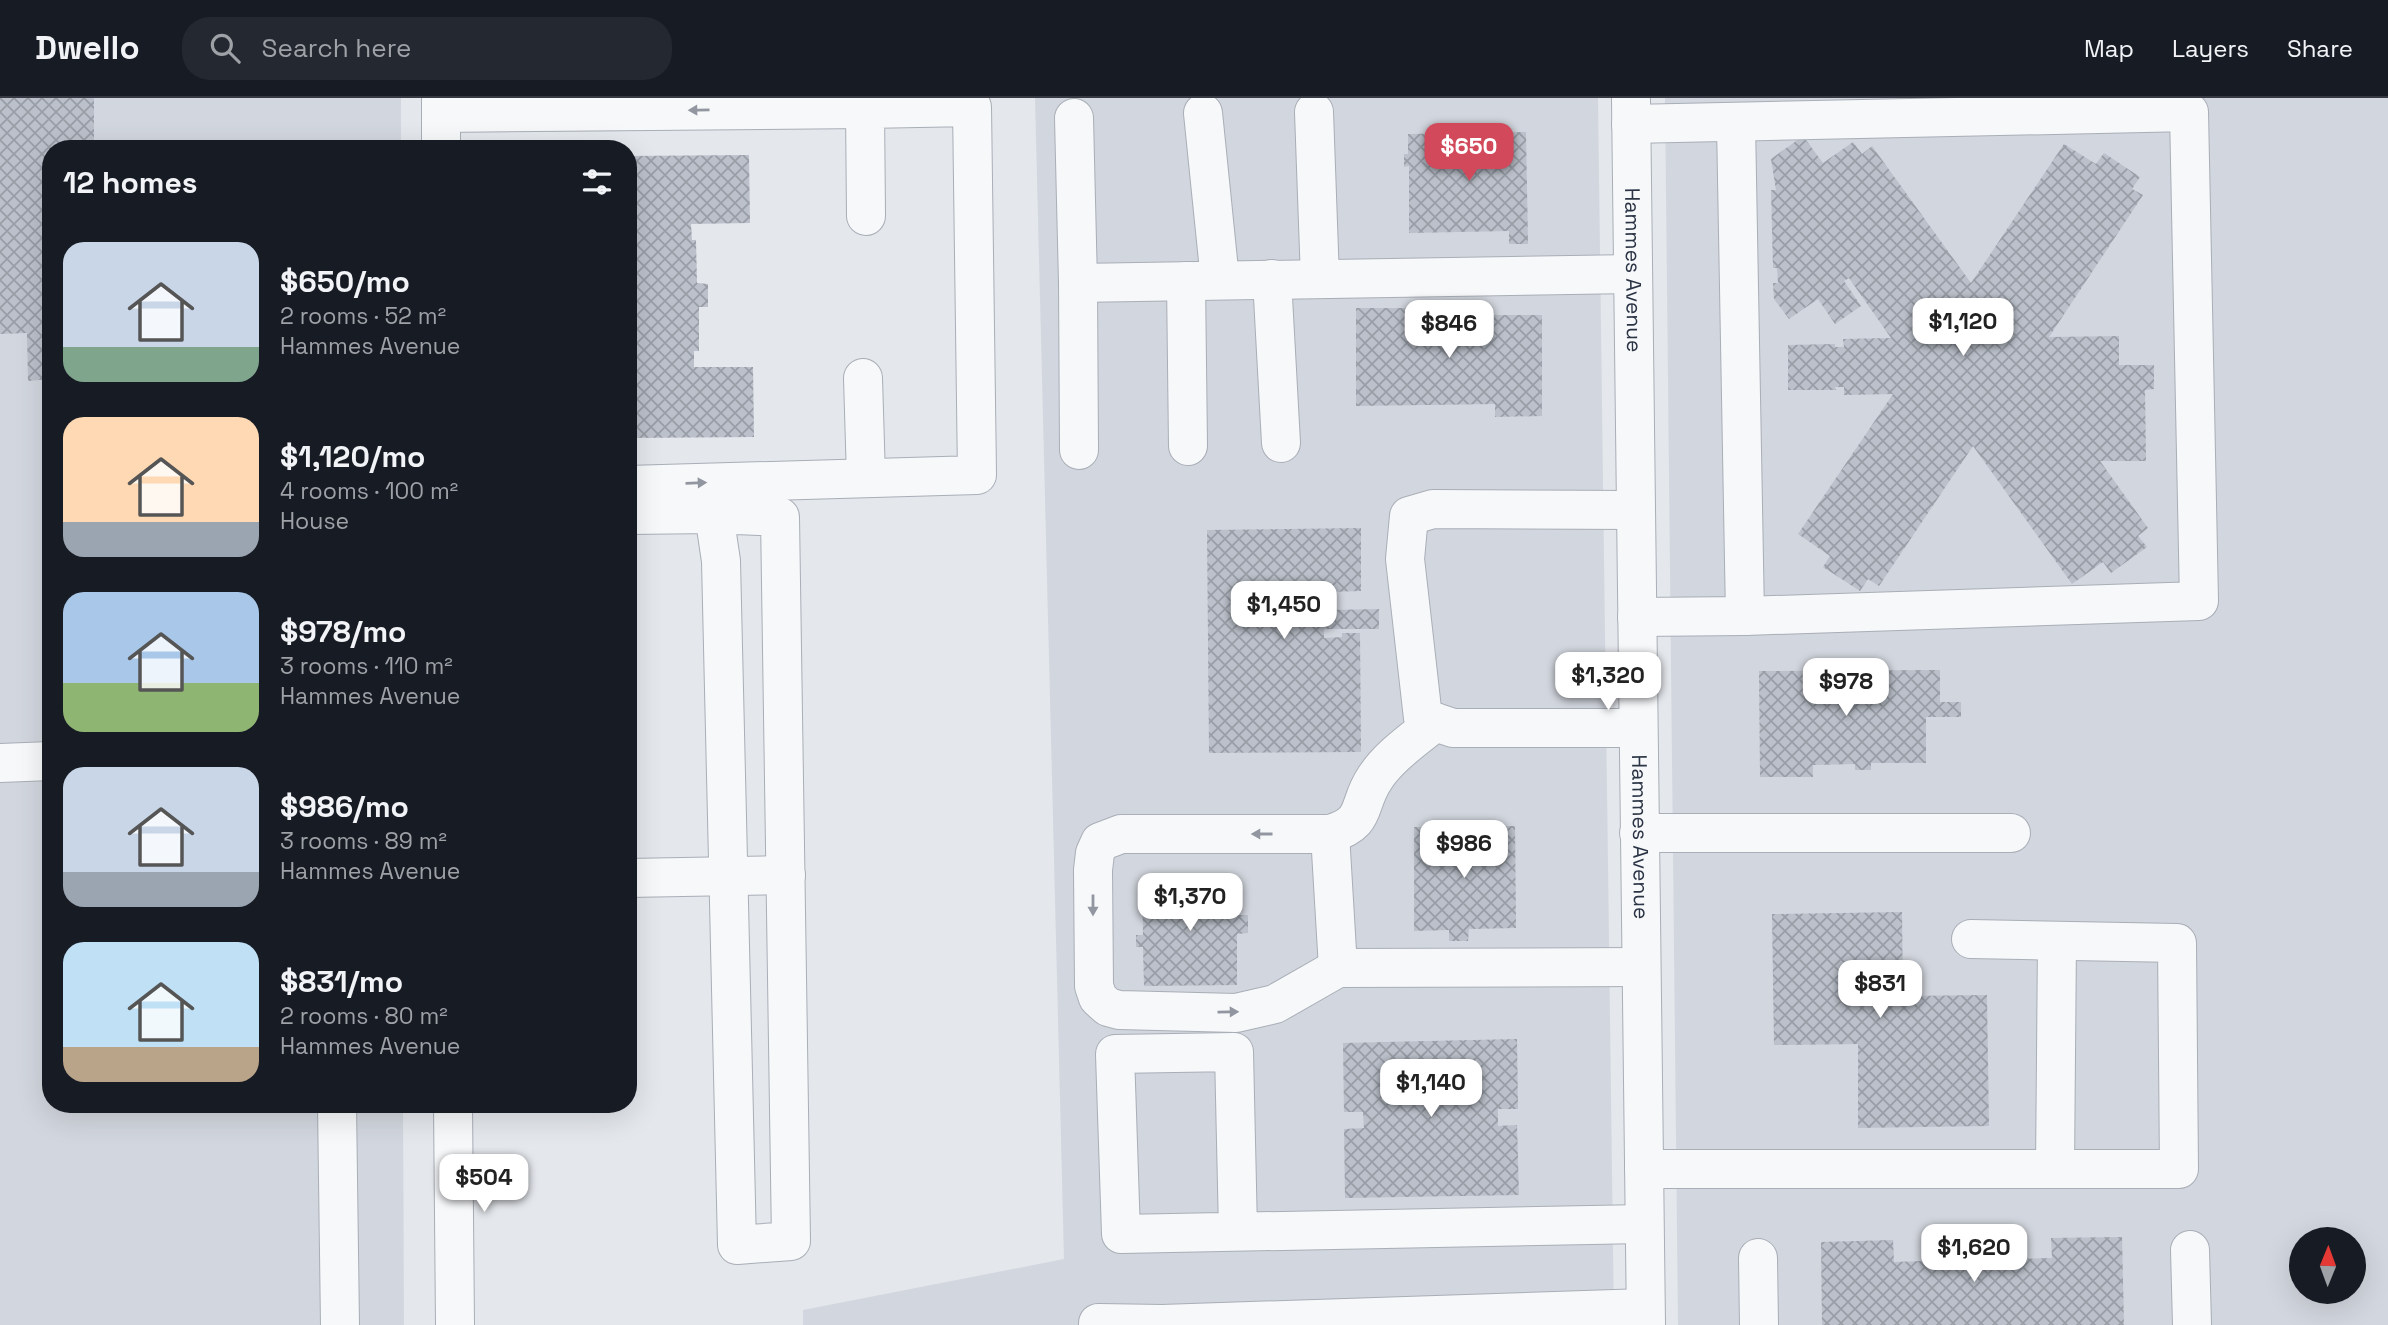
<!DOCTYPE html>
<html lang="en">
<head>
<meta charset="utf-8">
<style>
  body { margin:0; font-family:"Space Grotesk",sans-serif; background:#242831; color:#f1f3f6; height:100vh; display:flex; flex-direction:column; font-size:26px; white-space:nowrap }
  * { box-sizing:border-box; margin:0 }
  p { font-size:23px; color:#9ea1a6 }
  .icon { flex:none; width:38px; height:38px; fill:none; stroke:currentColor; stroke-width:2; stroke-linecap:round; stroke-linejoin:round }
  .map { position:relative; flex:1; overflow:hidden }
  .panel { position:absolute; left:42px; top:42px; width:595px; height:973px; display:flex; flex-direction:column; background:#171b24; border-radius:28px; box-shadow:0 7px 28px #0002 }
  .panel>* { flex:none }
  .needle { width:46px; rotate:1deg }
  .controls { position:absolute; left:2289px; top:1129px; display:grid; gap:14px }
  .controls a { display:grid; place-items:center; width:77px; height:77px; border-radius:50%; background:#171b24; box-shadow:0 7px 28px #0002; font-size:35px }
  .price { position:absolute; translate:-50% -60px; padding:0 16px; border-radius:14px; background:#fff; color:#222; font-size:23px; line-height:46px; filter:drop-shadow(0 2px 4px #0008) }
  .price::after { content:''; position:absolute; left:50%; top:42px; width:21px; height:16px; margin-left:-10px; background:inherit; clip-path:polygon(0 0,100% 0,50% 100%) }
  .price.on { background:#d1495b; color:#fff }
  ul { padding:0; list-style:none }
  li { display:flex; align-items:center; gap:21px; height:175px; padding:0 21px }
  li span { display:grid; place-items:center; flex:none; width:196px; height:140px; border-radius:21px; color:#555 }
  li>.icon { margin-inline-start:auto }
  span .icon { width:84px; height:84px; fill:#fffc; stroke-width:1 }
  li b { font-size:30px }
  h2 { display:flex; justify-content:space-between; align-items:center; height:84px; padding:0 21px; font-size:30px }
  header { display:flex; align-items:center; gap:42px; box-sizing:border-box; height:98px; padding:0 35px; background:#171b24; border-bottom:2px solid #363941 }
  header strong { font-size:33px }
  nav { display:flex; gap:38px; margin-inline-start:auto; font-size:24px }
  .search { width:490px; height:63px; background:#242831; display:flex; align-items:center; gap:18px; box-sizing:border-box; padding:0 24px; border-radius:28px; color:#9ea1a6; font-size:26px }
  .map>svg:first-child { display:block }
  .built { fill:#d2d6de; fill-rule:evenodd }
  .building { fill:url(#building-cross-hatch) }
  .lines { fill:none; stroke-linecap:round; stroke-linejoin:round }
  .minor-casing { stroke:#a9aeb7; stroke-width:40 }
  .minor { stroke:#f7f8fa; stroke-width:38 }
  .oneway { fill:#9196a0 }
  .labels { text-anchor:middle; stroke-width:5; stroke-linejoin:round; paint-order:stroke }
  .street-label { font-size:21px; fill:#2b3445; stroke:#f4f6f9 }
</style>
</head>
<body>
<header>
<strong>Dwello</strong>
<div class="search"><svg class="icon" aria-label="search" viewBox="0 0 24 24"><circle cx="10" cy="10" r="6"/><path d="M15 15l6 6"/></svg>Search here</div>
<nav><a>Map</a><a>Layers</a><a>Share</a></nav>
</header>
<div class="map">
<svg width="2388" height="1227" viewBox="0 0 2388 1227">
  <defs>
    <pattern id="building-cross-hatch" width="8" height="8" patternUnits="userSpaceOnUse" patternTransform="scale(1.75)"><rect width="8" height="8" fill="#bbc0ca"/><path d="M0 0l8 8M0 8l8-8" fill="none" stroke="#989da6"/></pattern>
  </defs>
  <rect width="100%" height="100%" fill="#e4e7ec"/>
  <path class="built" d="M0,0h401v51h-350v955h352l1,221h-404z
    M1035,0h563l16,1227h-811v-15l261,-51z
    M1665,0h723v1227h-710zM2301,1141h53v53h-53z"/>
  <path class="building" d="M0,0h94v51h-43v230l-23,2 -1,-48 -27,1z
    M1526,34l2,112h-19v-13l-100,2v-67l-5,1v-13h4v-20z
    M1803,38l20,27 30,-21 9,12 10,-8 99,137 93,-139 32,20 8,-11 36,24 -8,12 11,6 -94,142 70,-1v29h35v24l-9,1 1,71h-46l48,67 -10,8 9,11 -36,26 -8,-11 -31,22 -99,-138 -94,140 -11,-7 -8,12 -37,-24 7,-11 -32,-22 95,-140 -49,1v-8h-9l1,3h-48v-45l47,-1v3h9l-1,-8 48,-1 -42,-60 -5,3 17,25 -26,18 -17,-25 -29,20 -15,-20 -1,-16h5l-1,-15h-4l-2,-78h5l-5,-31z
    M749,57l1,68 -59,1 1,16h4l1,43 11,1v23h-9v44h-5v16h59l1,70 -126,1v-282z
    M1356,210h111v19h27v-12h48v101l-47,1v-13l-139,2z
    M1361,430v63l-33,1v18l51,-1v20h-55v9l18,-1v-4h18l1,119 -152,1 -2,-223z
    M1940,572v32h21v15h-35v46h-55v7h-16v-6l-42,1v12h-53l-1,-106z
    M1473,728h42l1,102 -47,1 -1,12h-19v-11l-35,1v-104h44l1,17h14z
    M1236,783v34h12v18l-11,1v51l-93,1 -1,-39h-7v-12h7l-1,-53z
    M1902,814l1,84 84,-1 2,131 -131,2v-84l-84,1 -2,-131z
    M1517,941l1,70h-20v17l19,-1 2,70 -174,3 -1,-69 20,-1 -1,-16h-19l-1,-69z
    M2122,1139l2,88h-302l-1,-83 72,-2 1,22 28,-1v-21l97,-1v20l33,-1 -1,-20z"/>
  <g class="lines">
    <defs>
      <g id="minor">
        <path d="M441,0v51"/>
        <path id="s1" d="M1631,2l15,1225"/>
        <path d="M1314,14l6,167"/>
        <path d="M441,15l424,-4"/>
        <path d="M1203,15l17,167"/>
        <path d="M1074,20l4,165"/>
        <path d="M1736,25l9,493"/>
        <path d="M1631,26l558,-12 10,489 -454,15 -108,1"/>
        <path d="M1272,181l9,164"/>
        <path d="M1186,183l2,165"/>
        <path d="M863,280l3,100"/>
        <path d="M1079,352l-1,-167 555,-9"/>
        <path d="M628,387l349,-10 -5,-368 -107,2 1,107"/>
        <path d="M1635,412l-202,-1 -24,7 -4,43 18,159 30,10h185"/>
        <path d="M628,417l86,-1 66,3 11,724 -54,4 -16,-684 -7,-47"/>
        <path d="M0,665l51,-2"/>
        <path d="M1639,735h372"/>
        <path d="M1330,736l8,134 303,-1"/>
        <path d="M628,780l158,-3"/>
        <path d="M1338,870l-63,36 -39,9 -117,-3 -11,-3 -10,-9 -4,-12 -1,-116 2,-17 5,-11 21,-8h209c39,-12 26,-28 45,-56 14,-22 40,-39 60,-56"/>
        <path d="M337,1006l3,221"/>
        <path d="M453,1006l2,221"/>
        <path d="M1644,1071h535l-2,-226 -206,-4"/>
        <path d="M2055,1071l2,-228"/>
        <path d="M1238,1133l-4,-179 -119,2 6,180 523,-10"/>
        <path d="M2190,1152l2,75"/>
        <path d="M1758,1160l1,67"/>
        <path d="M1098,1227v-2l64,1 483,-16"/>
      </g>
    </defs>
    <use href="#minor" class="minor-casing"/>
    <use href="#minor" class="minor"/>
  </g>
  <defs><path id="oneway-solid" d="M-6-.8H1V-3.2L6.5 0L1 3.2V.8H-6Z" transform="scale(1.75)"/></defs>
  <g class="oneway">
    <use href="#oneway-solid" transform="translate(699 12) rotate(179)"/>
    <use href="#oneway-solid" transform="translate(696 385) rotate(-2)"/>
    <use href="#oneway-solid" transform="translate(1262 736) rotate(-180)"/>
    <use href="#oneway-solid" transform="translate(1093 807) rotate(90)"/>
    <use href="#oneway-solid" transform="translate(1228 914) rotate(-1)"/>
  </g>
  <g class="labels">
    <g class="street-label">
      <text dy="7" stroke="none"><textPath href="#s1" startOffset="170">Hammes Avenue</textPath></text>
      <text dy="7" stroke="none"><textPath href="#s1" startOffset="737">Hammes Avenue</textPath></text>
    </g>
  </g>
</svg>
<div class="controls">
<a><svg class="needle" viewBox="-14 -14 28 28"><path d="M0-13l5 13h-10z" fill="#e53935"/><path d="M0 13l5-13h-10z" fill="#9ea1a6"/></svg></a>
</div>
<b class="price on" style="left:1469px;top:85px">$650</b>
<b class="price" style="left:1963px;top:260px">$1,120</b>
<b class="price" style="left:1449px;top:262px">$846</b>
<b class="price" style="left:1284px;top:543px">$1,450</b>
<b class="price" style="left:1608px;top:614px">$1,320</b>
<b class="price" style="left:1846px;top:620px">$978</b>
<b class="price" style="left:1464px;top:782px">$986</b>
<b class="price" style="left:1190px;top:835px">$1,370</b>
<b class="price" style="left:1880px;top:922px">$831</b>
<b class="price" style="left:1431px;top:1021px">$1,140</b>
<b class="price" style="left:484px;top:1116px">$504</b>
<b class="price" style="left:1974px;top:1186px">$1,620</b>
<section class="panel">
<h2>12 homes<svg class="icon" aria-label="filters" viewBox="0 0 24 24"><path d="M4 7h16M4 17h16"/><circle cx="9" cy="7" r="2"/><circle cx="15" cy="17" r="2"/></svg></h2>
<ul>
<li><span style="background:linear-gradient(#c9d6e8 75%,#7fa58c 0)"><svg class="icon" aria-label="home" viewBox="0 0 24 24"><path d="M3 11l9-7 9 7M6 9v11h12V9"/></svg></span><div><b>$650/mo</b><p>2 rooms · 52 m²</p><p>Hammes Avenue</p></div></li>
<li><span style="background:linear-gradient(#ffd9b3 75%,#9aa5b1 0)"><svg class="icon" aria-label="home" viewBox="0 0 24 24"><path d="M3 11l9-7 9 7M6 9v11h12V9"/></svg></span><div><b>$1,120/mo</b><p>4 rooms · 100 m²</p><p>House</p></div></li>
<li><span style="background:linear-gradient(#a9c7e8 65%,#8fb573 0)"><svg class="icon" aria-label="home" viewBox="0 0 24 24"><path d="M3 11l9-7 9 7M6 9v11h12V9"/></svg></span><div><b>$978/mo</b><p>3 rooms · 110 m²</p><p>Hammes Avenue</p></div></li>
<li><span style="background:linear-gradient(#c9d6e8 75%,#9aa5b1 0)"><svg class="icon" aria-label="home" viewBox="0 0 24 24"><path d="M3 11l9-7 9 7M6 9v11h12V9"/></svg></span><div><b>$986/mo</b><p>3 rooms · 89 m²</p><p>Hammes Avenue</p></div></li>
<li><span style="background:linear-gradient(#bfe0f5 75%,#b9a48a 0)"><svg class="icon" aria-label="home" viewBox="0 0 24 24"><path d="M3 11l9-7 9 7M6 9v11h12V9"/></svg></span><div><b>$831/mo</b><p>2 rooms · 80 m²</p><p>Hammes Avenue</p></div></li>
</ul>
</section>
</div>
</body>
</html>
